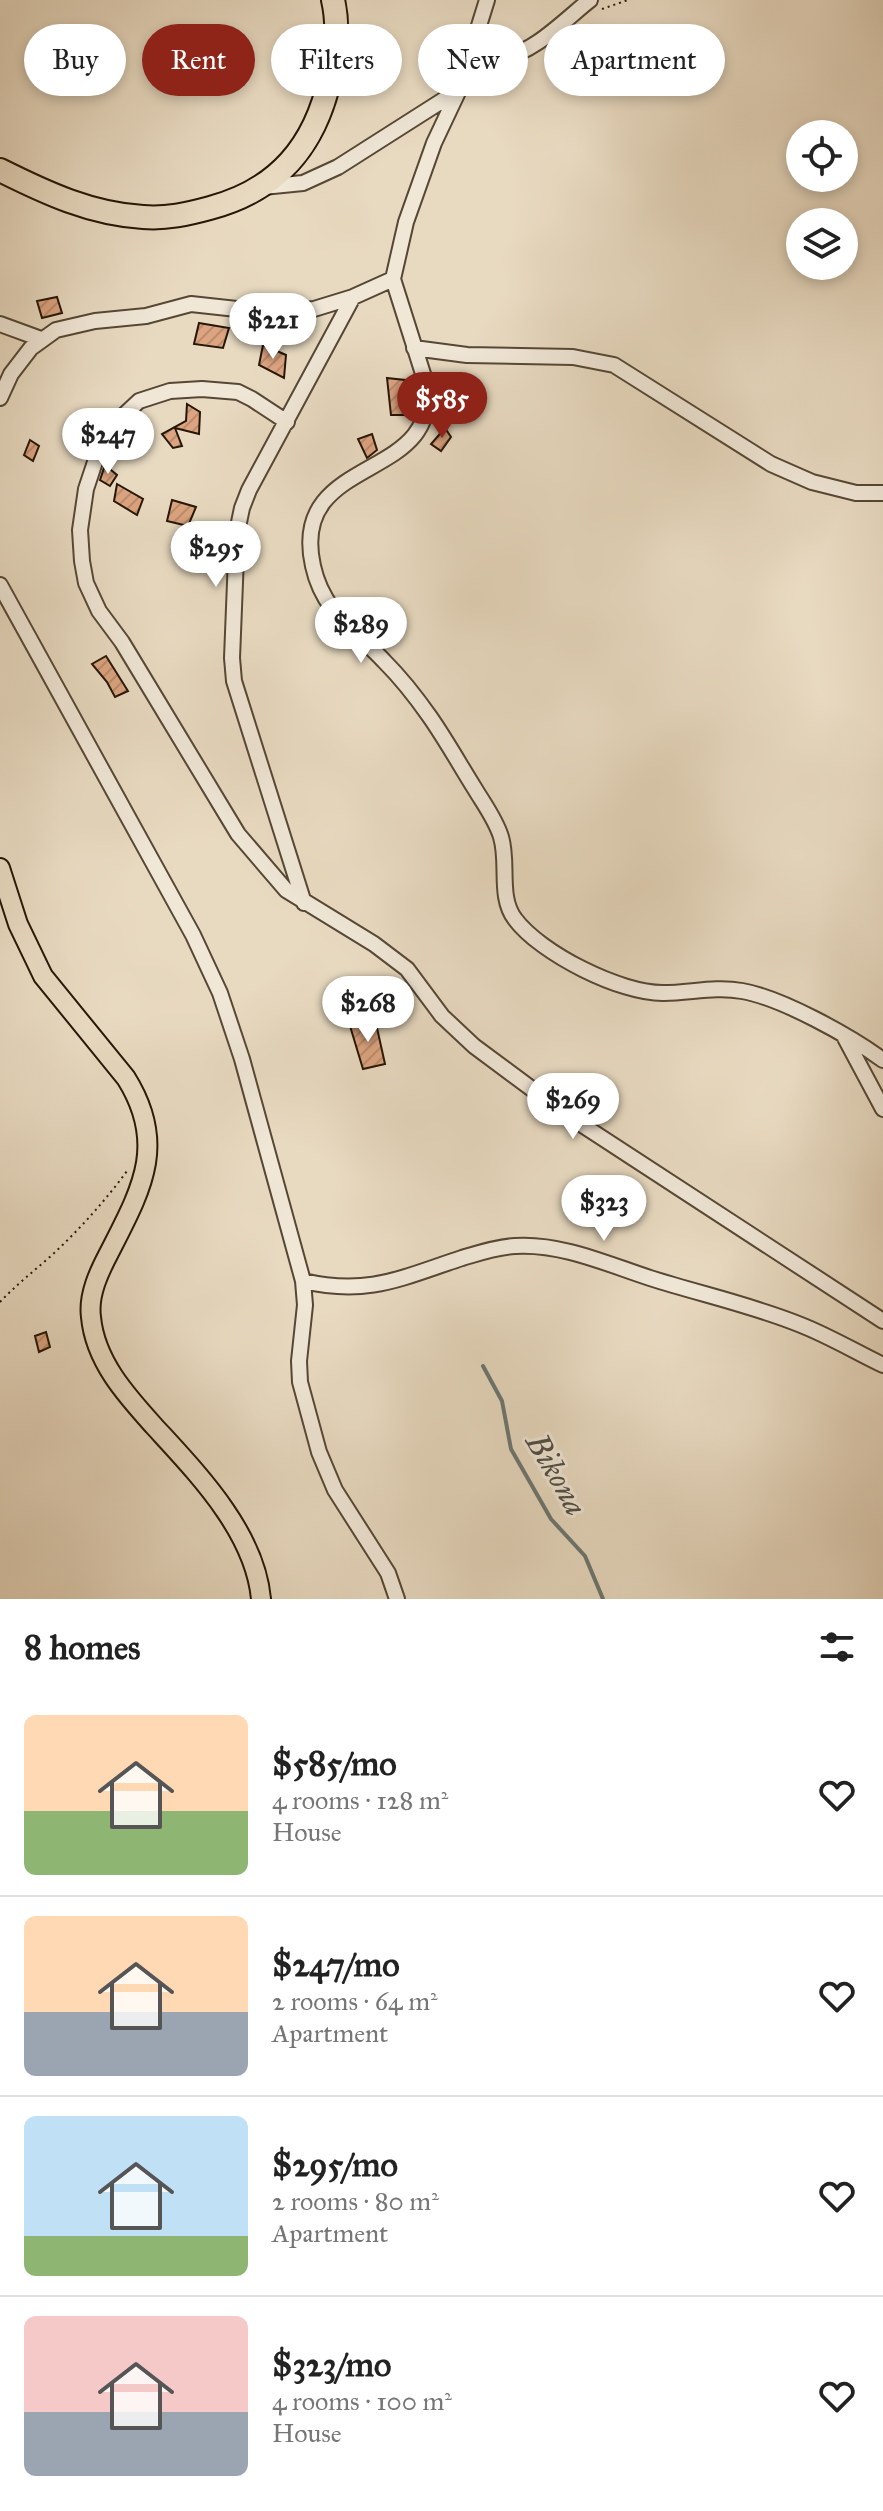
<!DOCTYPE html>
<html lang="en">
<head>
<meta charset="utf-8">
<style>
  body { margin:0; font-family:"IM FELL Great Primer",serif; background:#f6f6f6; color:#222; height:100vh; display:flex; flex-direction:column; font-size:30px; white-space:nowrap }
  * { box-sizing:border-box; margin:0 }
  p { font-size:26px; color:#767676 }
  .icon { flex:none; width:44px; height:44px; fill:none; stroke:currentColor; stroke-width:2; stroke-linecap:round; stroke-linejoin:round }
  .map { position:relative; height:1599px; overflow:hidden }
  .sheet { display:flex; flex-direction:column; background:#fff; flex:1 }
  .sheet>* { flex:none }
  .guide { position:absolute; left:24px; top:24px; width:836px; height:72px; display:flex; gap:16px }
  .fabs { position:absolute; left:786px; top:120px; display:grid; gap:16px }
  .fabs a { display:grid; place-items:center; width:72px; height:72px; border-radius:50%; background:#fff; box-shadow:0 4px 12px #0003; font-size:40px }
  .price { position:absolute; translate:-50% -68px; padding:0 18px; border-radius:28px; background:#fff; color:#222; font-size:26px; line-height:52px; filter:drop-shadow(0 2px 4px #0008) }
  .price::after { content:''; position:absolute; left:50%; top:48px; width:24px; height:18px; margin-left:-12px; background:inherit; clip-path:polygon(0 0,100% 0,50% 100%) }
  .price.selected { background:#8f2418; color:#fff }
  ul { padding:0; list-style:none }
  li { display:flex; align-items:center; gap:24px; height:200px; padding:0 24px }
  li+li { border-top:2px solid #e0e0e0 }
  li span { display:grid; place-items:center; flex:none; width:224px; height:160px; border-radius:12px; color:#555 }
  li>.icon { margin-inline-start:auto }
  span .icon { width:96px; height:96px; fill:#fffc; stroke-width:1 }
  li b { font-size:34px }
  h2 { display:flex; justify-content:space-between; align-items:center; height:96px; padding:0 24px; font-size:34px }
  .chip { padding:0 28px; border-radius:36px; background:#fff; box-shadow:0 4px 12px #0003; font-size:28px; line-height:72px }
  .chip.selected { background:#8f2418; color:#fff }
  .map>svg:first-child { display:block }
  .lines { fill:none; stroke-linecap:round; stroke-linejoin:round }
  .stream { stroke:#6c7773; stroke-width:4 }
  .building { fill:url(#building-hatch); stroke:#251606; stroke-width:2 }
  .minor-casing { stroke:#564735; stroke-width:18 }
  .major-casing { stroke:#251606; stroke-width:22 }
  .highway-casing { stroke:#251606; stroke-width:26 }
  .path { stroke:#251606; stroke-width:2; stroke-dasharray:2 4; stroke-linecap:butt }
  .minor { stroke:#f0e7d7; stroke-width:14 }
  .major { stroke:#e8dac1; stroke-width:18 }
  .highway { stroke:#e8dac1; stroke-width:22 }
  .labels { text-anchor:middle; stroke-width:6; stroke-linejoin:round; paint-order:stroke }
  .water-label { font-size:32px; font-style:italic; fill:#4e4f46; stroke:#f0e7d7 }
</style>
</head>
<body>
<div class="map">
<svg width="883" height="1599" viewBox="0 0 883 1599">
  <defs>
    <pattern id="building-hatch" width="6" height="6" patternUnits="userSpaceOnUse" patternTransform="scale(2)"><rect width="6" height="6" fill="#dca480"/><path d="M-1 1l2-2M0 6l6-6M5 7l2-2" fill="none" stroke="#bd8c6d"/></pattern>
  </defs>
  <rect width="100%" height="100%" fill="#e8dac1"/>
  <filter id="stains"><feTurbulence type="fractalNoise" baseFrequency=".0025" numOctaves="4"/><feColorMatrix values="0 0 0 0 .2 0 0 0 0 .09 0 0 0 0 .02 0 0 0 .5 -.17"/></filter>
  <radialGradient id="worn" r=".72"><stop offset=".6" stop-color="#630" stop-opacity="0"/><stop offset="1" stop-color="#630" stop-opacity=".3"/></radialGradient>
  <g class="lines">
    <path class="stream" d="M483,1366l19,35 9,48 40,70 34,37 18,43"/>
  </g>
  <path class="building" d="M57,297l5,16 -20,5 -5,-17z
    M199,323l30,5 -6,20 -29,-4z
    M263,345l23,10 -2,23 -25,-13z
    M387,378l18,2 2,35h-16z
    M187,404l13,8 -1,22 -24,-6 7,18 -9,2 -11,-14 24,-13z
    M445,428l6,9 -10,14 -10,-7z
    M372,434l5,16 -10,8 -9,-19z
    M30,440l9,6 -6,15 -9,-6z
    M105,465l12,10 -7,11 -10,-6z
    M117,484l26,15 -6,16 -23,-14z
    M172,500l24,7 -8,19 -21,-5z
    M106,656l22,35 -13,6 -8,-15 -15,-18z
    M375,1019l10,45 -22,5 -13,-43z
    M46,1332l4,15 -11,5 -4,-16z"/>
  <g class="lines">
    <defs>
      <path id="minor" d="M487,0l-28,90 -25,53 -28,79 -13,57 31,98c26,108 -137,73 -111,189 10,46 41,63 71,95 17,17 32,36 46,56 16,23 30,48 45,72 9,15 21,31 26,48 8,26 -3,60 14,82 25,34 106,75 149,74 26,0 51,-7 78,-2 40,7 108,45 141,69
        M471,50c10,2 22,6 32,6 27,1 66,-40 87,-56
        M263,187l40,-4 35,-16 121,-77
        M0,324l41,15
        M414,348l53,7 106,2 41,8 157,99 41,18 44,11h27
        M0,398l11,-24 20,-26 25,-18 39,-9 51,-5 45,-12 64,7 59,-2 39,-12 40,-18
        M287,422l-35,-23 -14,-7 -36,-3 -32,2 -31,10 -15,14 -27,41 -11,33 -6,41 2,31 4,22 13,28 23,31 116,192 48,56 88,54 33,25 35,47 32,30 93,69 316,206
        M0,585l193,350 27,58 22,66 61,222 2,24 -6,56 1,21 19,70 16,38 53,83 9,26
        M304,903l-70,-222 -2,-23 5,-126 5,-24 7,-18 104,-193
        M845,1038l38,71
        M303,1281c65,15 98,-3 159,-23 17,-5 34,-11 53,-12 46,-3 92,18 135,32 50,16 102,27 151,47 28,11 55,27 82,40"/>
      <path id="major" d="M0,868l18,56 25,52 83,102c42,67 15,112 -17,175 -10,19 -21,42 -18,64 4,44 35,78 63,109 43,47 101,106 107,173"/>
      <path id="highway" d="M0,170c46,23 91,44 143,47 23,2 45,-3 67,-9 68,-18 105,-62 120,-130 6,-25 9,-52 3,-78"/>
    </defs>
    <use href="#minor" class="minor-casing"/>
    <use href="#major" class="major-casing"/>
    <use href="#highway" class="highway-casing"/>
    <path class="path" d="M602,9l26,-9
      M0,1302c16,-17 34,-31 52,-47 27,-25 53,-54 75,-84"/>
    <use href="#minor" class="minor"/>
    <use href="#major" class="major"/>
    <use href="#highway" class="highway"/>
  </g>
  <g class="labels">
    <g class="water-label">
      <text transform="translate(557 1474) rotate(60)" y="11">Bikona</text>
    </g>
  </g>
  <rect width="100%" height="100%" filter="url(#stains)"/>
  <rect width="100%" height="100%" fill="url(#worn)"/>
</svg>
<div class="fabs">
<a><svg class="icon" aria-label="locate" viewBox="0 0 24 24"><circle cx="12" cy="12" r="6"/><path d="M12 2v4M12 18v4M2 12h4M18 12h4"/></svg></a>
<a><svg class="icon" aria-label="layers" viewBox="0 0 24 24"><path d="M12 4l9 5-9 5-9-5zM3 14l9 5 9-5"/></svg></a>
</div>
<b class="price" style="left:273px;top:361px">$221</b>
<b class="price selected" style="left:442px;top:440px">$585</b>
<b class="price" style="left:108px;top:476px">$247</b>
<b class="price" style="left:216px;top:589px">$295</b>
<b class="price" style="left:361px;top:665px">$289</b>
<b class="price" style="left:368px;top:1044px">$268</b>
<b class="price" style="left:573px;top:1141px">$269</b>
<b class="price" style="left:604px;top:1243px">$323</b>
<div class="guide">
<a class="chip">Buy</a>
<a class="chip selected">Rent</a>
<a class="chip">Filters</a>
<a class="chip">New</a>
<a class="chip">Apartment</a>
</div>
</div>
<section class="sheet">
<h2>8 homes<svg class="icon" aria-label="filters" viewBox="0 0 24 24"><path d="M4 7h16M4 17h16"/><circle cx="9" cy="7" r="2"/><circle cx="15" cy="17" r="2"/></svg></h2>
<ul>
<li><span style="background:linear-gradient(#ffd9b3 60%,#8fb573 0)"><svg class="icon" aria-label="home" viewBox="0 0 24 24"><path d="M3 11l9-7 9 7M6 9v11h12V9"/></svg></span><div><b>$585/mo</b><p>4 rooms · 128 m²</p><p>House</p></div><svg class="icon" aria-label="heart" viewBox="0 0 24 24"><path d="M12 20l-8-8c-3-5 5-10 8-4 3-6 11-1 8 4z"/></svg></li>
<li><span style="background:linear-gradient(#ffd9b3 60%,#9aa5b1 0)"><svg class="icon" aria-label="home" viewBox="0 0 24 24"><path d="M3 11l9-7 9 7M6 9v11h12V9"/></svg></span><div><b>$247/mo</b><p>2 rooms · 64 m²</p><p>Apartment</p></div><svg class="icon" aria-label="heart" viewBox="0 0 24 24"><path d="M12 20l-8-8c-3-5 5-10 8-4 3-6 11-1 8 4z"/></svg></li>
<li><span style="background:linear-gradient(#bfe0f5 75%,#8fb573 0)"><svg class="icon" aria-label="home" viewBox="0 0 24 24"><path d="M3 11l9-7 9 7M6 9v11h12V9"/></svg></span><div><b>$295/mo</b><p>2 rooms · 80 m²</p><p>Apartment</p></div><svg class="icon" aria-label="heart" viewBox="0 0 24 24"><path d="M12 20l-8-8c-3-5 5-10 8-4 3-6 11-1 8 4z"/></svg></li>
<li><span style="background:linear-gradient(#f6c9c9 60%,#9aa5b1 0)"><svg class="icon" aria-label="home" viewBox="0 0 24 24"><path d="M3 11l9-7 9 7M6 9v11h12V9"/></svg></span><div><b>$323/mo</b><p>4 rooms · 100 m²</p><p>House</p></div><svg class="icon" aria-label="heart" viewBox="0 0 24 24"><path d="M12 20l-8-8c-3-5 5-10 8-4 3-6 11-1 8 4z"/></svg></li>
</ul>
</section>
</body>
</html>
